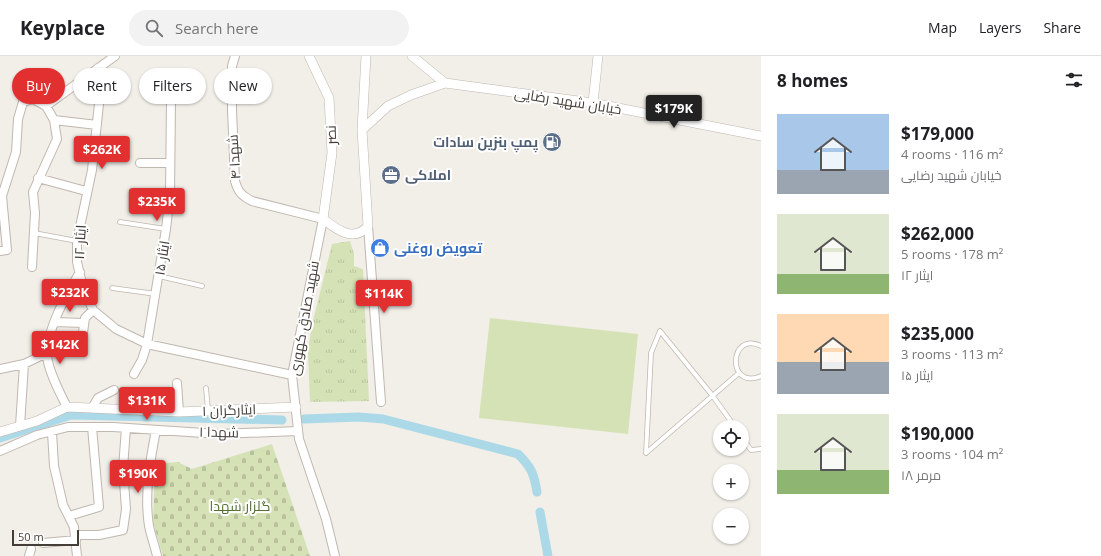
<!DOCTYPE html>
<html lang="en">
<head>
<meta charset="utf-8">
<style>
  body { margin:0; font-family:"Open Sans",Cairo,sans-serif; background:#f2f2f2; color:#202124; height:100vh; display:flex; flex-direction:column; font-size:15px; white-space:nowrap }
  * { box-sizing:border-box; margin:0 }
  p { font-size:13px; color:#757577 }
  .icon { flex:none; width:22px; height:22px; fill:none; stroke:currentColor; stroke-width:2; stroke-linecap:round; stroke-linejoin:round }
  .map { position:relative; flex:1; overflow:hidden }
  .drawer { display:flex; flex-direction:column; background:#fff; width:340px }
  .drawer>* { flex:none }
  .banner { position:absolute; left:12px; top:12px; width:380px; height:36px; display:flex; gap:8px }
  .tools { position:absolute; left:713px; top:364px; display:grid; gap:8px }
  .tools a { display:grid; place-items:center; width:36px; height:36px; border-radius:50%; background:#fff; box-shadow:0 1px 3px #0004; font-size:20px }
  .scale { position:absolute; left:12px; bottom:10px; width:67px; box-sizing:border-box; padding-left:4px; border:2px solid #453e38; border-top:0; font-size:11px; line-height:14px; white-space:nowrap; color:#453e38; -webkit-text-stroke:3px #fff; paint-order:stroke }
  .price { position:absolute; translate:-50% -34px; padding:0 9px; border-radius:4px; background:#e22f2f; color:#fff; font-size:13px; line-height:26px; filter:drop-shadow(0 1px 2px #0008) }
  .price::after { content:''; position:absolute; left:50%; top:24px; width:12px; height:9px; margin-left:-6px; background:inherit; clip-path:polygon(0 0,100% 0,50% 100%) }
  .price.selected { background:#222; color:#fff }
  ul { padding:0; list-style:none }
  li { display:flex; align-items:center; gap:12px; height:100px; padding:0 16px }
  li span { display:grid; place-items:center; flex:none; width:112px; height:80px; border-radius:0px; color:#555 }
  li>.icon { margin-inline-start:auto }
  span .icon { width:48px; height:48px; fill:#fffc; stroke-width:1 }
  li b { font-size:17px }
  h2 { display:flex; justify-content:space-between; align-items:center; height:48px; padding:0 16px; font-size:17px }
  .tag { padding:0 14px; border-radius:18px; background:#fff; box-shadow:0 1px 3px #0004; font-size:14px; line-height:36px }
  .tag.selected { background:#e22f2f; color:#fff }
  header { display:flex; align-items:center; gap:24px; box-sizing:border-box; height:56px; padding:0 20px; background:#fff; border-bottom:1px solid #e0e0e0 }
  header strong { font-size:19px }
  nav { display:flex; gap:22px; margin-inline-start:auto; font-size:14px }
  .search { width:280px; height:36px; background:#f2f2f2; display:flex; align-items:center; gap:10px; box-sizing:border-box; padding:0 14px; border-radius:22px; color:#757577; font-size:15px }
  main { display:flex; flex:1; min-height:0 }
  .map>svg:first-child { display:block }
  .grass { fill:url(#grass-tufts) }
  .cemetery { fill:url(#cemetery-stones) }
  .park { fill:#d5e2b6 }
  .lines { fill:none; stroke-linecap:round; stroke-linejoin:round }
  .canal { stroke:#abd9e8; stroke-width:9 }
  .service-casing { stroke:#c0b7af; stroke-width:5.5 }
  .minor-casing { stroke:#c0b7af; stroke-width:10 }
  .tertiary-casing { stroke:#c0b7af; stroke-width:10 }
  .service { stroke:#fff; stroke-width:4 }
  .minor { stroke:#fff; stroke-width:8 }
  .tertiary { stroke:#fff; stroke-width:9 }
  .labels { text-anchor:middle; stroke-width:4; stroke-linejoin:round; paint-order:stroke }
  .street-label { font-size:14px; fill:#453e38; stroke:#fff }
  .service-label { font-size:14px; font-weight:bold; fill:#4e5e75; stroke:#fff; text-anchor:end }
  .shop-label { font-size:14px; font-weight:bold; fill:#366cbe; stroke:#fff; text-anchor:start }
  .park-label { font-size:14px; fill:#537131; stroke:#fff }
</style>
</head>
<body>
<header>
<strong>Keyplace</strong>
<div class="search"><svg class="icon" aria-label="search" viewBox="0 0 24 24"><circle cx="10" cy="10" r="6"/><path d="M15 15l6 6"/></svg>Search here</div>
<nav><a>Map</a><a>Layers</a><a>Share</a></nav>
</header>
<main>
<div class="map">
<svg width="761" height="500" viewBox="0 0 761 500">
  <defs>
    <pattern id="grass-tufts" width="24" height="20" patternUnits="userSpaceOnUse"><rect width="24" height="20" fill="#d5e2b6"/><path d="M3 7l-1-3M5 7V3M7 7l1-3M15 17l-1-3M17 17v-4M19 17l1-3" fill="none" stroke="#b8c39d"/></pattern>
    <pattern id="cemetery-stones" width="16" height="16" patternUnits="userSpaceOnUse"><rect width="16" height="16" fill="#d5e2b6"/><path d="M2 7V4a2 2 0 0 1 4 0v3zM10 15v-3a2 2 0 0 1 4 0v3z" fill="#b8c39d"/></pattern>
  </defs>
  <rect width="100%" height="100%" fill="#f2eee8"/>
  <path class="grass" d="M350,185l4,13v12l9,3 6,132 -59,1 -2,-51 4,-26 20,-81z"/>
  <path class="cemetery" d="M272,388l38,112h-147l-10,-34 2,-58 23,-2 14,7z"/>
  <path class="park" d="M490,262l148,16 -10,100 -149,-16z"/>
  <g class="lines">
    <path class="canal" d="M304,363l55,-2 24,2 135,35c13,13 16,19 19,38
      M0,382l71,-23 211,5
      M540,456l8,44"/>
    <defs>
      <path id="service" d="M120,166l46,7
        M34,177l43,8
        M159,220l43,10
        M112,232l44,6
        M660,275l52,64 23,32
        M761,290c-32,-16 -35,45 0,30
        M206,332l2,22
        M742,381l9,13 10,-1
        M646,397l5,-100 9,-22
        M646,397l93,-80"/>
      <path id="minor" d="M235,0l-3,10v44l3,71c3,11 7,15 17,20l71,18 -31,156 7,64 27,80 9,37
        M98,12l1,36 -7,66 -15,71v21l6,26 10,22 23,19 31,15 145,31
        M46,50l69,-50
        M54,64l43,5
        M140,107h30
        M38,122l48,13
        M368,170l13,176
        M0,195l7,-1 -5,-54 14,-44 2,-33 5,-17 10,-3 13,7 8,14 3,19 -24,53 2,21 -3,54
        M55,266l29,1
        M49,290l32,1 4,-29 8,-8
        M0,313l24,-5 23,-11
        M134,318l8,-14 5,-16 19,-115 4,-35 1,-94
        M177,327l2,29
        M67,351c-7,-14 -21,-40 -20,-55 2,-28 19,-56 33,-80
        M92,352l6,-10 16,-8
        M20,370l4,-62
        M156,374c-6,31 -12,64 -7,96 2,10 6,20 8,30
        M52,376l2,34 9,39 11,22 3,29
        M0,395l37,-16 31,-8h45l106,7 79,-3
        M69,460l30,-9 -7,-80
        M75,479h24l24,-5 3,-21 -3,-41 3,-40
        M43,487l33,-3
        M29,500l2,-7"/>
      <path id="tertiary" d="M309,0l20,42 3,55 -9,66c13,10 31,24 45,7l-6,-96 4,-74
        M412,0l33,27
        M593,47l5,-47
        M362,74l26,-24 23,-11 34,-12 148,20 168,33
        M0,376l37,-11 30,-14 112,5 117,-5"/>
    </defs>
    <use href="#service" class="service-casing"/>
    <use href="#minor" class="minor-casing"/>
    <use href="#tertiary" class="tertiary-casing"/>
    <use href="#service" class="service"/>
    <use href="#minor" class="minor"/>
    <use href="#tertiary" class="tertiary"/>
  </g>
  <defs>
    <symbol id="fuel-disc" viewBox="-11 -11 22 22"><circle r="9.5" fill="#5c6f8a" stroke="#fff"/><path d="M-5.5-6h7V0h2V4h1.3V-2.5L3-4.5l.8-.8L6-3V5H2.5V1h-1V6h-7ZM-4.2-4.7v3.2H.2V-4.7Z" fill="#fff"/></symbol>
    <symbol id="office-disc" viewBox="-11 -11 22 22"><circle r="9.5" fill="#5c6f8a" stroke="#fff"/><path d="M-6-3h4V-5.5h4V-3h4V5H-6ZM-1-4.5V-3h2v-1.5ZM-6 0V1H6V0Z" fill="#fff"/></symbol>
    <symbol id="shop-disc" viewBox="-11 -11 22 22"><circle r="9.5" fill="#3f7fe0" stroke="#fff"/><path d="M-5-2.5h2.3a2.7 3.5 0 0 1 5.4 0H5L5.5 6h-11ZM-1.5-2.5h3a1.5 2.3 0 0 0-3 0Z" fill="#fff"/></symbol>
  </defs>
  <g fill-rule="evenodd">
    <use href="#fuel-disc" x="541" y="75" width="22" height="22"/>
    <use href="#office-disc" x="380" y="108" width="22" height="22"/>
    <use href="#shop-disc" x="369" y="181" width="22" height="22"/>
  </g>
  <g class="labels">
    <g class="street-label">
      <text transform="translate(568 45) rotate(9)" y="5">خیابان شهید رضایی</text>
      <text transform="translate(331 79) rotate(-92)" y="5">نصر</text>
      <text transform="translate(234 101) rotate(-94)" y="5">شهدا ۴</text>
      <text transform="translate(80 186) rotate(-87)" y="5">ایثار ۱۲</text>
      <text transform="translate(162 202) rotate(-81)" y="5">ایثار ۱۵</text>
      <text transform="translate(304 262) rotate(-80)" y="5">شهید صادق کهوری</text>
      <text transform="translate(229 354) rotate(-2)" y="5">ایثارگران ۱</text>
      <text transform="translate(219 376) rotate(1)" y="5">شهدا ۱</text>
    </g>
    <g class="service-label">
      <text x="538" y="91">پمپ بنزین سادات</text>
      <text x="405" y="124" text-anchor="start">املاکی</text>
    </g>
    <g class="shop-label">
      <text x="394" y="197">تعویض روغنی</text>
    </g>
    <g class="park-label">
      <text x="240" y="455">گلزار شهدا</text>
    </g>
  </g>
</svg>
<div class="tools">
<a><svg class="icon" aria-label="locate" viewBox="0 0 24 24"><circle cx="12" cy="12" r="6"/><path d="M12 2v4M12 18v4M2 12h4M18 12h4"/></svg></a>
<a>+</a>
<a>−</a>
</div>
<div class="scale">50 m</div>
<b class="price selected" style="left:674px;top:73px">$179K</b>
<b class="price" style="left:102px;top:114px">$262K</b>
<b class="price" style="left:157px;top:166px">$235K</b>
<b class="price" style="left:70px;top:257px">$232K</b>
<b class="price" style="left:384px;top:258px">$114K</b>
<b class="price" style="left:60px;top:309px">$142K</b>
<b class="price" style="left:147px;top:365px">$131K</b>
<b class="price" style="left:138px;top:438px">$190K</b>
<div class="banner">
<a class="tag selected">Buy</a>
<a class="tag">Rent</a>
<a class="tag">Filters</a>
<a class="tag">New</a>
</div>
</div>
<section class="drawer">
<h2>8 homes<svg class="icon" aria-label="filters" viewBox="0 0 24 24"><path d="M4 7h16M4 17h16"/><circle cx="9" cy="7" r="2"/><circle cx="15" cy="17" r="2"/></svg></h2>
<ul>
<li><span style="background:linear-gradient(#a9c7e8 70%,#9aa5b1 0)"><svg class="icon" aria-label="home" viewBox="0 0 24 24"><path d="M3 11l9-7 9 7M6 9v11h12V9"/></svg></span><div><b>$179,000</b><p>4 rooms · 116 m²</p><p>خیابان شهید رضایی</p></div></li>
<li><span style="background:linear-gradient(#dfe7d0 75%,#8fb573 0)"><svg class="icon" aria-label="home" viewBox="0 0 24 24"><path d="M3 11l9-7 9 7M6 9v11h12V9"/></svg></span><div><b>$262,000</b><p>5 rooms · 178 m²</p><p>ایثار ۱۲</p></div></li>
<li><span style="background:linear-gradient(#ffd9b3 60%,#9aa5b1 0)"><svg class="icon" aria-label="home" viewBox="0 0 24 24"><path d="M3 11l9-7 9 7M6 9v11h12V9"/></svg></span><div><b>$235,000</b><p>3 rooms · 113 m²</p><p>ایثار ۱۵</p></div></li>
<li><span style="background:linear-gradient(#dfe7d0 70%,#8fb573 0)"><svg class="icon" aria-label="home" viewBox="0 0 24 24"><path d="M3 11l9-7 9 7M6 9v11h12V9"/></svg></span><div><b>$190,000</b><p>3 rooms · 104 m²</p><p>مرمر ۱۸</p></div></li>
</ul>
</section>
</main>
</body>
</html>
